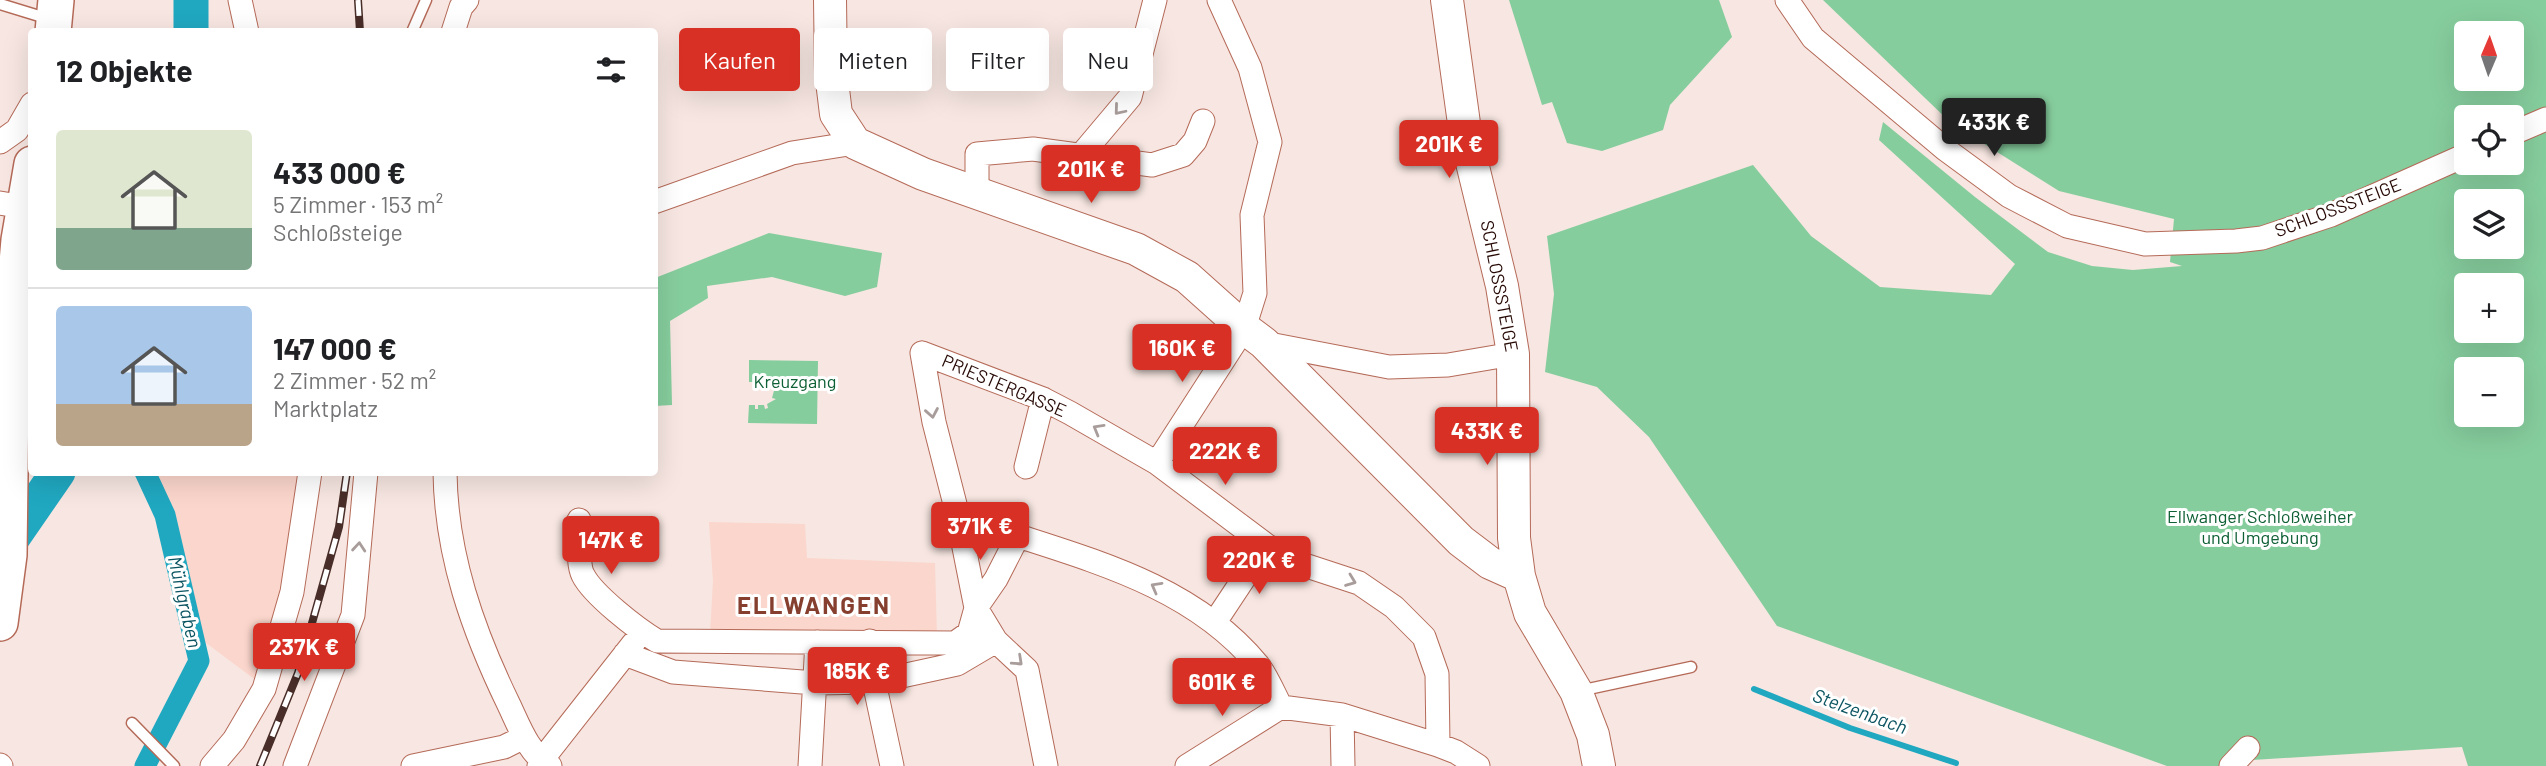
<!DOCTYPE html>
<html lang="de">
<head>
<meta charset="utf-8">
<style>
  body { margin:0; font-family:Barlow,sans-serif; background:#f6f6f6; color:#202124; height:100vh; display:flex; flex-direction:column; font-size:26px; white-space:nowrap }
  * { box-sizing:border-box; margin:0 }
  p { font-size:23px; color:#757577 }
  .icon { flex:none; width:38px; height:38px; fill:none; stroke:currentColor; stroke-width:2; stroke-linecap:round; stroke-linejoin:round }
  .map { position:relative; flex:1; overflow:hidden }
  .panel { position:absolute; left:28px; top:28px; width:630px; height:448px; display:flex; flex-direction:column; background:#fff; border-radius:7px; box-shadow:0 7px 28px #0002 }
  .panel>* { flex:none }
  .guide { position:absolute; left:679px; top:28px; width:665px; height:63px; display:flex; gap:14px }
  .needle { width:46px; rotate:2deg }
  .buttons { position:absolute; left:2454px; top:21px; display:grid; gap:14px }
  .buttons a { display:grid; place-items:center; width:70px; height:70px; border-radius:7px; background:#fff; box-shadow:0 7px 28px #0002; font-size:35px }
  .price { position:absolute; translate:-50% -60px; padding:0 16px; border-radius:7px; background:#d93025; color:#fff; font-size:23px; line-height:46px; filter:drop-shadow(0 2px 4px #0008) }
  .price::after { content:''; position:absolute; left:50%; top:42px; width:21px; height:16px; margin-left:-10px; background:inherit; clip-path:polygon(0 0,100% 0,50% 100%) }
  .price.active { background:#222; color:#fff }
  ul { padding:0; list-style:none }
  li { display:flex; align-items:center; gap:21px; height:175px; padding:0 28px }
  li+li { border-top:2px solid #e0e0e0 }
  li span { display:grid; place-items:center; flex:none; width:196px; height:140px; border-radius:7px; color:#555 }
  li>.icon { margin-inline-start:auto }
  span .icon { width:84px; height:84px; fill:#fffc; stroke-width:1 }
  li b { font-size:30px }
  h2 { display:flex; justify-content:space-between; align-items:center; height:84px; padding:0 28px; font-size:30px }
  .tag { padding:0 24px; border-radius:7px; background:#fff; box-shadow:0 7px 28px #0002; font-size:24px; line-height:63px }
  .tag.active { background:#d93025; color:#fff }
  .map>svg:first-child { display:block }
  .built { fill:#fbd6cc }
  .green { fill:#86cd9d; fill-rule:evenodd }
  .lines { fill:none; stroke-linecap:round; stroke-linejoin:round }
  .stream { stroke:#20a8c1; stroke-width:6 }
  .canal { stroke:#20a8c1; stroke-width:21 }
  .river { stroke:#20a8c1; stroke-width:35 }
  .lane-casing { stroke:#b56a58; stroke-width:13 }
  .street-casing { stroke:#b56a58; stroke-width:25 }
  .secondary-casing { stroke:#b56a58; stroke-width:34 }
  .primary-casing { stroke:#b56a58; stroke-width:38 }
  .lane { stroke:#fff; stroke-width:10 }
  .street { stroke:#fff; stroke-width:23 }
  .secondary { stroke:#fff; stroke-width:32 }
  .primary { stroke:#fff; stroke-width:35 }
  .rail-casing { stroke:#482d28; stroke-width:8 }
  .rail { stroke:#fff; stroke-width:5; stroke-dasharray:16; stroke-linecap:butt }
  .oneway { stroke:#a89d9b }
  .labels { text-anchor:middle; stroke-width:6; stroke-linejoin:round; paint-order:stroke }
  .street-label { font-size:18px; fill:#260904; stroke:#fff }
  .park-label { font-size:18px; fill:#0e6035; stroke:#fff }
  .water-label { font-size:19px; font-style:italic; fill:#0b5461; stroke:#fff }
  .district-label { font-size:24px; font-weight:bold; letter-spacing:2px; fill:#863f2f; stroke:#fff }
</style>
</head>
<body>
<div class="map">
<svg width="2546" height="766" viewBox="0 0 2546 766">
  <rect width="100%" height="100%" fill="#f7e6e1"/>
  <path class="built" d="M149,473h155l-43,211 -79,-59z
    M709,522l96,2 2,34 128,5 2,73 -227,-2 3,-53z"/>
  <path class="green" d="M1509,0h210l13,37 -62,68 -7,25 -61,21 -35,-8 -15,-41 -10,3z
    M1823,0h723v766h-78l-6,-19 -210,13 -5,6h-80l-390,-140 -128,-189 -52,-50 -52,-15 9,-78 -7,-58 206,-71 58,71 69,51 111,8 24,-31 -136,-124 4,-18 92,75 73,55 44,14 41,4 49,-4 -12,-4 4,-43 -115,-28 -108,-68zM2466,33h45v46h-45zM2466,117h45v46h-45zM2466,201h45v46h-45zM2466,285h45v46h-45zM2466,369h45v46h-45z
    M769,233l113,20 -5,34 -32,9 -73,-19 -65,9 1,12 -38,23 2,84 -17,1v-128z
    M749,360l69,1 -1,63 -69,-1 1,-18h6v4h3v-4h6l1,4 3,-1 -1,-4 9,-5 -4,-1 3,-11 -4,1 -4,-5 1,-3 -10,2 -2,-3 -1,3h-6z"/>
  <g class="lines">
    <path class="stream" d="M1754,689l96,39 106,35"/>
    <path class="canal" d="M145,766l54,-105 -34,-146 -20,-43"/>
    <path class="river" d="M191,0v32
      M0,556l58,-84"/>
    <defs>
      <path id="lane" d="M0,4l49,15
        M412,32l14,-32
        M1579,691l112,-24
        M132,723l42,43"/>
      <path id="street" d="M240,0l7,32
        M1787,0l26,38 132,111 64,47 58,30 78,18 91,-3 26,-3 69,-23 135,-60
        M453,32l8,-25 6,-7
        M2511,134l35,-15
        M0,142l17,-12 15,-26
        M1082,154l48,-57 25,-97
        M977,193v-39l56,-5 119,16 31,-10 12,-14 8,-20
        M654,202l138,-49 63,-10
        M0,203l24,4
        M1264,343l125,24 59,-2 65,-11
        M922,353l121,46 27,14 87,50 109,82 29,17 64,21 35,24 30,30 13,37 1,71
        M922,353l12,69 23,90 19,96 20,33 31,29 19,96
        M1157,463l87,-135 11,-35 -3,-78 18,-73 -20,-74 -31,-68
        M1026,467l17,-68
        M445,472c1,83 28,159 64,233 10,21 20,49 41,61
        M579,520c1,14 -2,44 4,55 10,20 54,54 74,66l298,2 14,-10 7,-25 20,-29 22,-43c87,28 179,55 240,129 9,11 16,29 23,42
        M1215,622l51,-77
        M870,641l4,41 18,84
        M625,654l48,18 142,11 59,-1 83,-18 39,-23
        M1281,707l61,8 96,30 18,7 22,14
        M1342,715l1,51
        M0,765l1,1
        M212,766l22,-26 30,-51 28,-97 18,-120
        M295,766l58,-151 13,-143
        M413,766l91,-19 20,-10
        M539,766l2,-5 92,-117
        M810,766l7,-124
        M1187,766l94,-59
        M2231,766l17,-18"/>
      <path id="secondary" d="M830,0l1,73 5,41 19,29 68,31 213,75 51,28 57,51 20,15 197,198 29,22 29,13
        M1447,0l19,138 36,148 11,68 1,184 5,38 11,37 46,78 17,44 6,31"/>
      <path id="primary" d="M53,32l3,-32
        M0,623l9,-68 3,-236 7,-79 13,-76"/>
    </defs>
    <use href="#lane" class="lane-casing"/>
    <use href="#street" class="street-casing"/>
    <use href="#secondary" class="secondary-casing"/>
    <use href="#primary" class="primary-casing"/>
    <use href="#lane" class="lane"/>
    <use href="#street" class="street"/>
    <use href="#secondary" class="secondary"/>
    <use href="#primary" class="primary"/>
    <defs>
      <path id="rail" d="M358,0l2,32
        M260,766l38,-93 41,-146 8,-55"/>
    </defs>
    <use href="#rail" class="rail-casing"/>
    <use href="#rail" class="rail"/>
  </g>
  <defs><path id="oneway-chevron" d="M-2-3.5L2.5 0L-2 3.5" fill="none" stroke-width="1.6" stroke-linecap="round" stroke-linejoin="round" transform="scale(1.75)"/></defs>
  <g class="oneway">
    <use href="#oneway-chevron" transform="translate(1119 110) rotate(130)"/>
    <use href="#oneway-chevron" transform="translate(932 413) rotate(80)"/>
    <use href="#oneway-chevron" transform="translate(1098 429) rotate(-150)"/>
    <use href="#oneway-chevron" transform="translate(359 547) rotate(-85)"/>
    <use href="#oneway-chevron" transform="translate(1351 581) rotate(21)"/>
    <use href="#oneway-chevron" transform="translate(1156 587) rotate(-151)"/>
    <use href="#oneway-chevron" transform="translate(1018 661) rotate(43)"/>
  </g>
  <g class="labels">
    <g class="street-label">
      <text transform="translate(2338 208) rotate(-21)" y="6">SCHLOSSSTEIGE</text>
      <text transform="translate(1499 286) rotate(79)" y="6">SCHLOSSSTEIGE</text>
      <text transform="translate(1004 386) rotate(23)" y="6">PRIESTERGASSE</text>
    </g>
    <g class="park-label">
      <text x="795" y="388">Kreuzgang</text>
      <text x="2260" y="523">Ellwanger Schloßweiher<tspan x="2260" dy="21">und Umgebung</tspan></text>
    </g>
    <g class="water-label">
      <text transform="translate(185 602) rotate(77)" y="7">Mühlgraben</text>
      <text transform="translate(1860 711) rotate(20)" y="7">Stelzenbach</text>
    </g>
    <g class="district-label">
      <text x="814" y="614">ELLWANGEN</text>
    </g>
  </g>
</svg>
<div class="buttons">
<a><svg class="needle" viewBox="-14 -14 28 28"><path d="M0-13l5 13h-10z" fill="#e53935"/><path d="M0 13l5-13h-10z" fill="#757577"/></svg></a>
<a><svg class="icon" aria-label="locate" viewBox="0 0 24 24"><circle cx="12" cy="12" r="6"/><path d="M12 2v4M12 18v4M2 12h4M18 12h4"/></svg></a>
<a><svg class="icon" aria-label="layers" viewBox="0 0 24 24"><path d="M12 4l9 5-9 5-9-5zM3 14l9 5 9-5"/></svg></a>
<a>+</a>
<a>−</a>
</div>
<b class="price active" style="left:1994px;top:158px">433K €</b>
<b class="price" style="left:1449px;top:180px">201K €</b>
<b class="price" style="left:1091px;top:205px">201K €</b>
<b class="price" style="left:1182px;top:384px">160K €</b>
<b class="price" style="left:1487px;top:467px">433K €</b>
<b class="price" style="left:1225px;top:487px">222K €</b>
<b class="price" style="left:980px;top:562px">371K €</b>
<b class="price" style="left:611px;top:576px">147K €</b>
<b class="price" style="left:1259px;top:596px">220K €</b>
<b class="price" style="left:304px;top:683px">237K €</b>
<b class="price" style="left:857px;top:707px">185K €</b>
<b class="price" style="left:1222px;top:718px">601K €</b>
<div class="guide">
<a class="tag active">Kaufen</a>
<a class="tag">Mieten</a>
<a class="tag">Filter</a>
<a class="tag">Neu</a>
</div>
<section class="panel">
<h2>12 Objekte<svg class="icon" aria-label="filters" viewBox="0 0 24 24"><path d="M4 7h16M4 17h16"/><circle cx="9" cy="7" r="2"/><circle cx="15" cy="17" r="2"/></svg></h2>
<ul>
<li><span style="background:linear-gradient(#dfe7d0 70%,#7fa58c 0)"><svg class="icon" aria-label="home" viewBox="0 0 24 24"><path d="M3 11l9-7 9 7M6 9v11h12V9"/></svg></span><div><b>433 000 €</b><p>5 Zimmer · 153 m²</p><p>Schloßsteige</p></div></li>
<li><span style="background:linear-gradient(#a9c7e8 70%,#b9a48a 0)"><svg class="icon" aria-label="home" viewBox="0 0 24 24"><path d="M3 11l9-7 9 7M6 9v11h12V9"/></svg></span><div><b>147 000 €</b><p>2 Zimmer · 52 m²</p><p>Marktplatz</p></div></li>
</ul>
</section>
</div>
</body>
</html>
